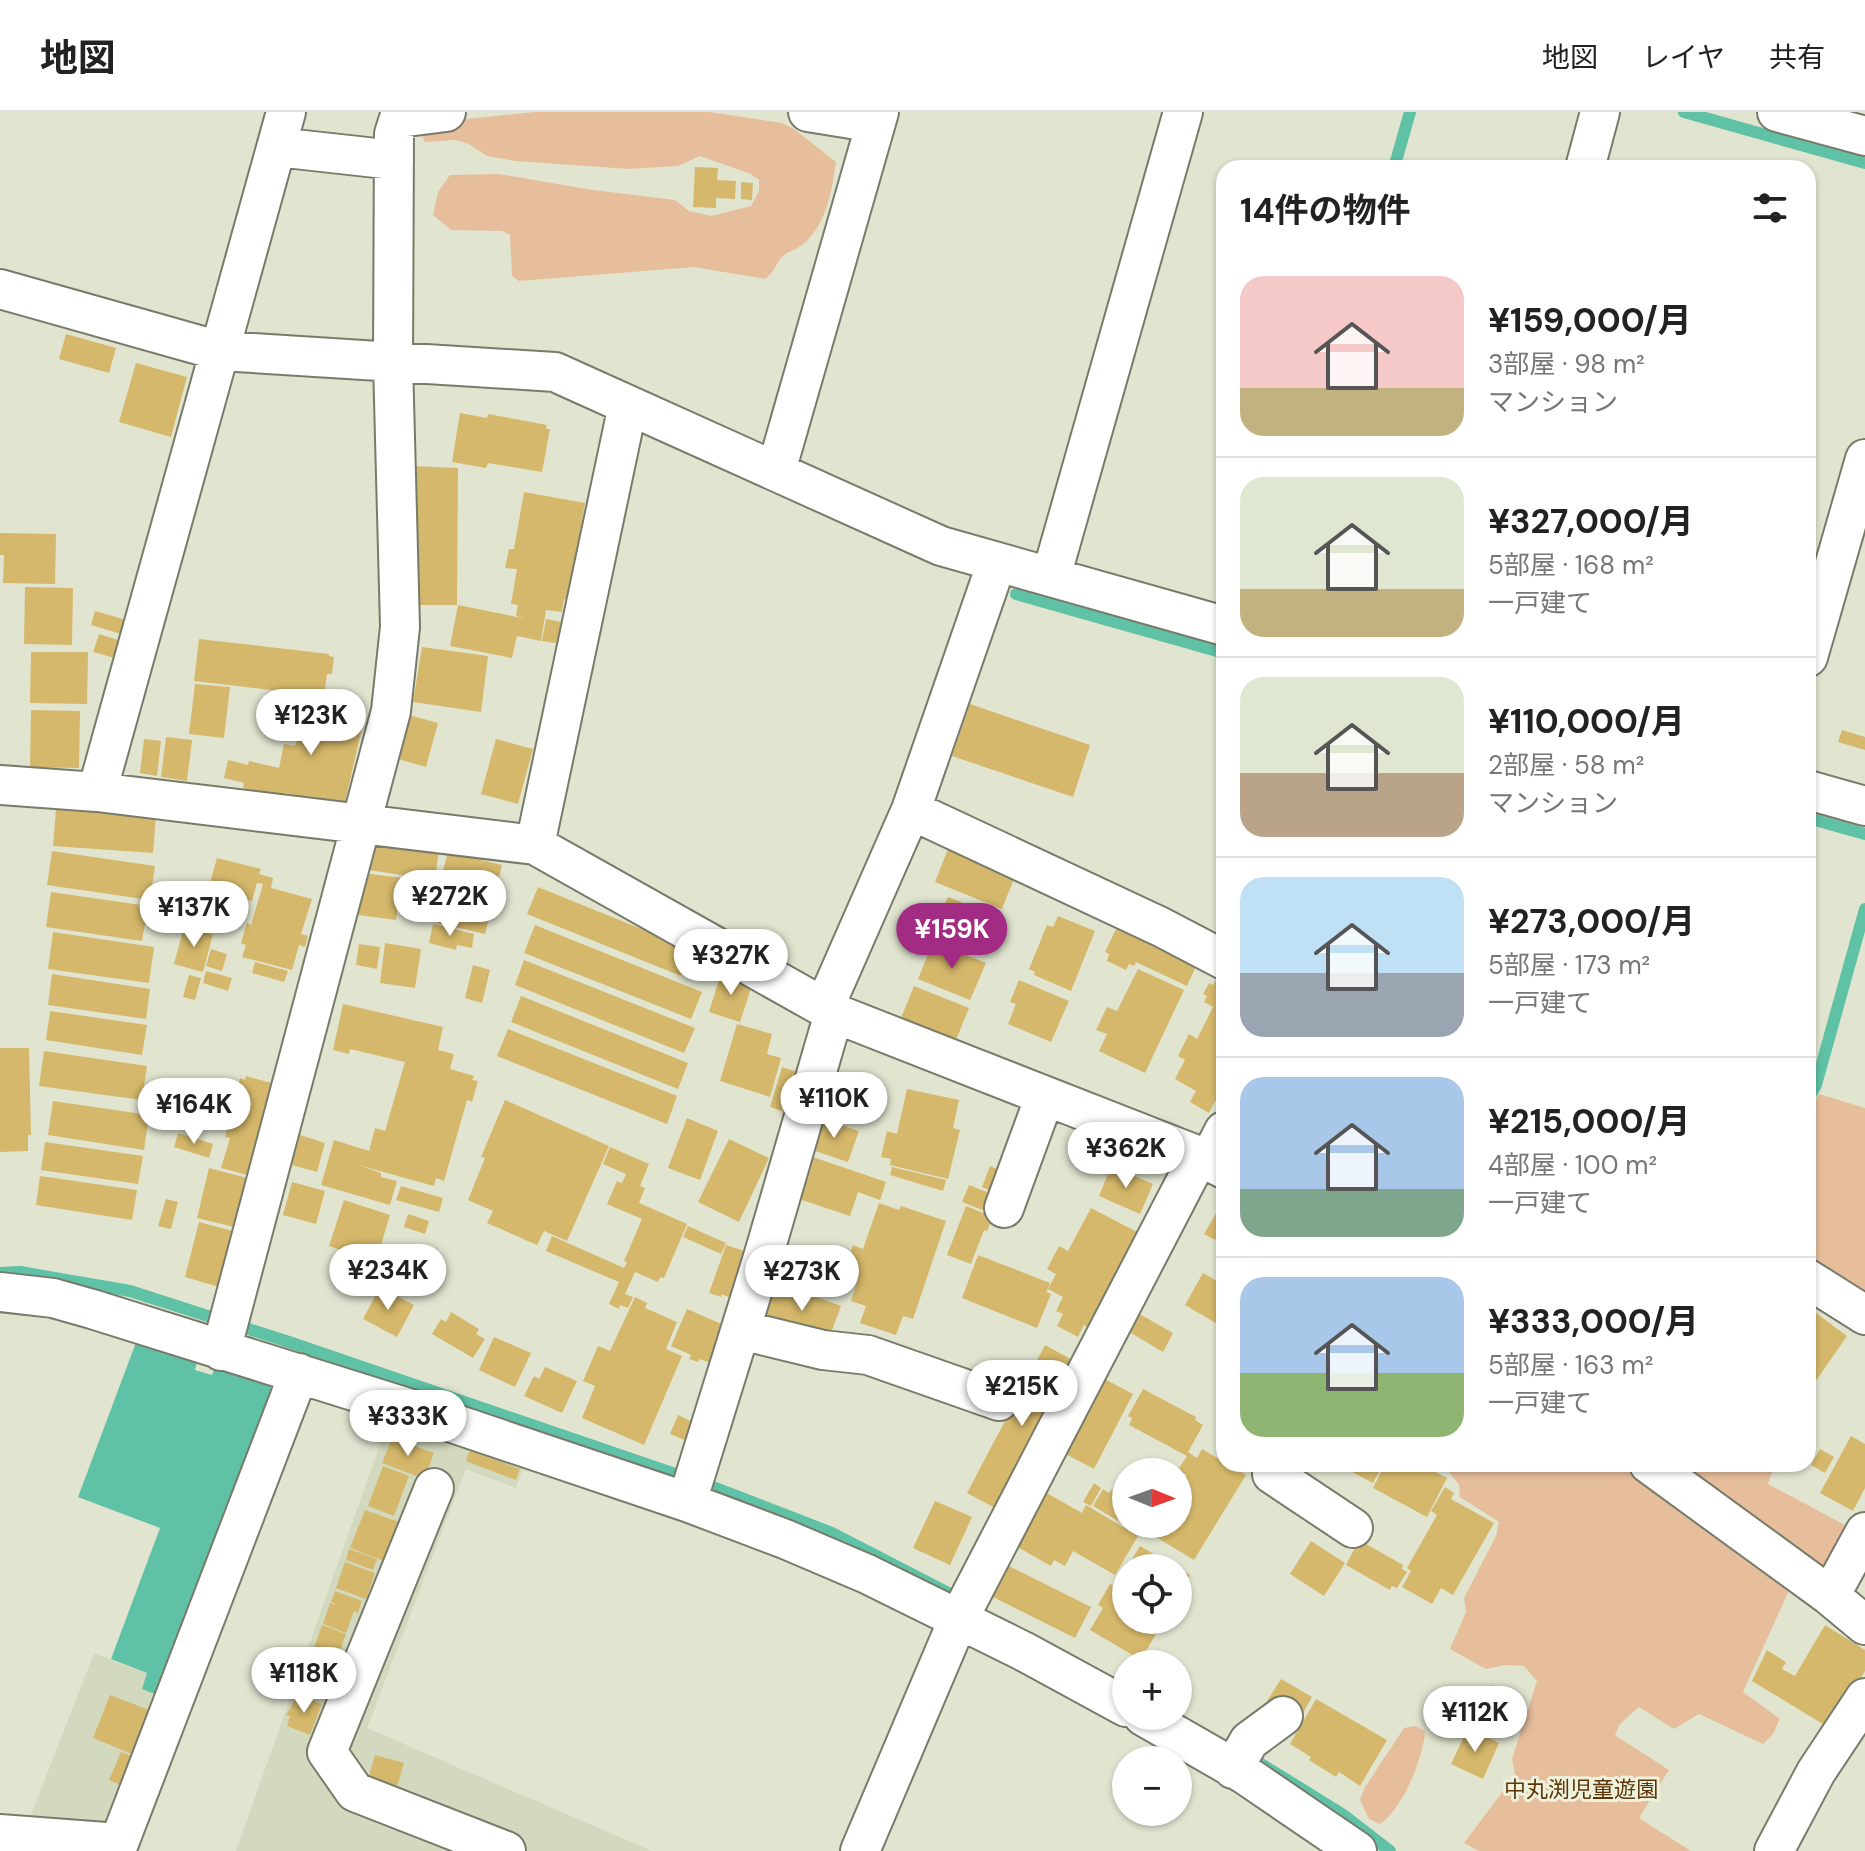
<!DOCTYPE html>
<html lang="ja">
<head>
<meta charset="utf-8">
<style>
  body { margin:0; font-family:"DM Sans","Noto Sans JP",sans-serif; background:#f6f6f6; color:#222; height:100vh; display:flex; flex-direction:column; font-size:30px; white-space:nowrap }
  * { box-sizing:border-box; margin:0 }
  p { font-size:26px; color:#767676 }
  .icon { flex:none; width:44px; height:44px; fill:none; stroke:currentColor; stroke-width:2; stroke-linecap:round; stroke-linejoin:round }
  .map { position:relative; flex:1; overflow:hidden }
  .side { position:absolute; left:1216px; top:48px; width:600px; height:1312px; display:flex; flex-direction:column; background:#fff; border-radius:24px; box-shadow:0 2px 6px #0004 }
  .side>* { flex:none }
  .needle { width:52px; rotate:91deg }
  .buttons { position:absolute; left:1112px; top:1346px; display:grid; gap:16px }
  .buttons a { display:grid; place-items:center; width:80px; height:80px; border-radius:50%; background:#fff; box-shadow:0 2px 6px #0004; font-size:40px }
  .price { position:absolute; translate:-50% -68px; padding:0 18px; border-radius:28px; background:#fff; color:#222; font-size:26px; line-height:52px; filter:drop-shadow(0 2px 4px #0008) }
  .price::after { content:''; position:absolute; left:50%; top:48px; width:24px; height:18px; margin-left:-12px; background:inherit; clip-path:polygon(0 0,100% 0,50% 100%) }
  .price.active { background:#a22c84; color:#fff }
  ul { padding:0; list-style:none }
  li { display:flex; align-items:center; gap:24px; height:200px; padding:0 24px }
  li+li { border-top:2px solid #e0e0e0 }
  li span { display:grid; place-items:center; flex:none; width:224px; height:160px; border-radius:24px; color:#555 }
  li>.icon { margin-inline-start:auto }
  span .icon { width:96px; height:96px; fill:#fffc; stroke-width:1 }
  li b { font-size:34px }
  h2 { display:flex; justify-content:space-between; align-items:center; height:96px; padding:0 24px; font-size:34px }
  header { display:flex; align-items:center; gap:48px; box-sizing:border-box; height:112px; padding:0 40px; background:#fff; border-bottom:2px solid #e0e0e0 }
  header strong { font-size:38px }
  nav { display:flex; gap:44px; margin-inline-start:auto; font-size:28px }
  .map>svg:first-child { display:block }
  .built { fill:#d3d9be }
  .green { fill:#e7be9c }
  .water { fill:#5fc1a5 }
  .lines { fill:none; stroke-linecap:round; stroke-linejoin:round }
  .stream { stroke:#5fc1a5; stroke-width:12 }
  .building { fill:#d5b86b }
  .minor-casing { stroke:#777b69; stroke-width:42 }
  .minor { stroke:#fff; stroke-width:38 }
  .labels { text-anchor:middle; stroke-width:6; stroke-linejoin:round; paint-order:stroke }
  .park-label { font-size:22px; fill:#5d3508; stroke:#eef2dd }
</style>
</head>
<body>
<header>
<strong>地図</strong>
<nav><a>地図</a><a>レイヤ</a><a>共有</a></nav>
</header>
<div class="map">
<svg width="1865" height="1739" viewBox="0 0 1865 1739">
  <rect width="100%" height="100%" fill="#e1e5d0"/>
  <path class="built" d="M390,1304l134,49 -8,23 -50,-19 -99,259 285,123h-416z
    M94,1541l54,21 17,24 -49,126 -87,-4z"/>
  <path class="green" d="M535,0h175l72,11 12,6 42,33c-4,29 -10,64 -34,83 -5,4 -12,6 -17,9 -9,7 -10,19 -20,25l-71,-12 -175,14 -7,-5 -2,-41 -8,-4 -51,-1 -18,-15 5,-23 12,-17 49,-1 94,16 82,10 14,11 22,5 40,-10 8,-15v-11l-8,-6 -51,-18 -22,10 -49,3 -114,-8 -28,-5 -20,-13 -12,-3 -30,2 -6,-13 37,-9z
    M1819,982l46,14v196l-57,-34v-154z
    M1443,1352h188l160,122 -48,106 37,27 -7,15 -10,10 -64,-30 -25,15 -35,-22 -19,17 -5,11 54,35 -30,48 52,33h-212l-15,-8 51,-68 -3,-16 25,-78 -13,-15 -19,-1 -19,4 -36,-20 16,-37 -2,-14 32,-62 3,-14 -39,-25 -1,-12z
    M1670,1352h105l-7,20 77,41 -20,47z
    M1415,1614l10,5c-1,26 -23,79 -45,93l-11,-5 -9,-19 5,-13 39,-59z"/>
  <path class="water" d="M138,1225l60,21 -3,12 17,5 4,-11 61,21 -117,311 -18,-7 5,-16 -36,-14 49,-131 -82,-31z"/>
  <g class="lines">
    <path class="stream" d="M1684,0l181,51
      M1394,56l16,-56
      M1016,482l208,59
      M1808,706l57,16
      M1808,987l8,-14 49,-176
      M0,1161l20,-1 110,19 162,52 421,144 119,46 132,68
      M1253,1647l89,55 48,37"/>
  </g>
  <path class="building" d="M695,55l23,1 -1,12 19,1 -1,18 -19,-1v10l-23,-1z
    M741,70l12,1 -1,17 -11,-1z
    M66,222l50,14 -7,25 -50,-14z
    M136,251l51,14 -16,60 -52,-15z
    M460,301l27,5 1,-4 59,11 -1,4h4l-8,43 -54,-9 -2,5 -34,-6z
    M414,354l44,2 -1,137h-43z
    M524,380l61,11 -17,97 -4,-1 -2,13 -16,-2 -5,31 -24,-5 -5,22 -62,-12 8,-41 69,14 -11,-3 2,-11 -7,-1 6,-35 -12,-1 4,-19h5z
    M0,421l56,1 -1,50 -52,-1 1,-28h-4z
    M25,475l48,1 -1,57 -48,-1z
    M95,499l31,9 -5,14 -30,-9z
    M546,507l20,4 -4,21 -20,-3z
    M99,522l22,7 -6,17 -22,-6z
    M199,527l130,15v2l5,1 -2,17h-5l-3,22 -130,-15z
    M422,535l66,9 -7,56 -68,-10z
    M31,540h57l-1,52 -57,-1z
    M195,572l35,3 -6,51 -35,-4z
    M307,585l59,14 -22,95 -59,-13 -1,4 -41,-9 1,-5 -20,-5 4,-18 20,5 1,-4 30,7 5,-24 11,2z
    M970,592l120,41 -17,52 -121,-41z
    M31,598l49,1 -1,57 -49,-1z
    M409,603l29,8 -12,44 -28,-8z
    M1842,618l23,7v13l-27,-8z
    M166,625l26,3 -5,41 -26,-4z
    M144,627l17,2 -4,35 -17,-3z
    M496,627l37,10 -15,55 -37,-10z
    M56,696l100,8 -3,37 -100,-7z
    M372,728l67,10 -4,30 -67,-10z
    M948,737l67,27 -13,33 -67,-27z
    M52,739l103,15 -5,34 -103,-15z
    M448,740l54,13 -17,69 -47,-11 7,-31 -7,-2z
    M217,746l44,11 -2,5 14,4 -2,10 41,11 -11,35 7,2 -3,11 -6,-2 -7,25 -50,-13 4,-12 -5,-2 6,-20 4,2 12,-41 -6,-1 -5,18 -44,-11z
    M364,761l38,5 -6,42 -38,-5z
    M538,775l153,62 -10,27 -154,-62z
    M51,780l97,14 -6,35 -96,-14z
    M948,785l53,21 -14,36 -54,-22z
    M1058,804l37,15 -24,60 -37,-16 1,-3 -6,-3 18,-44 6,2z
    M433,812l41,10 -2,14 -15,-3 -1,5 -27,-7z
    M535,813l167,67 -11,27 -167,-66z
    M184,815l29,7 -10,38 -29,-8z
    M1117,815l80,37 -10,22 -51,-24 -2,4 -5,-2 -3,6 -19,-9 2,-7 -4,-2z
    M53,820l101,15 -5,36 -101,-14z
    M933,830l53,21 -16,37 -52,-21z
    M385,831l36,6 -6,39 -35,-5z
    M359,832l21,3 -3,22 -21,-4z
    M211,837l16,5 -5,17 -16,-5z
    M524,848l171,68 -11,25 -169,-68z
    M255,850l33,9 -4,11 -32,-9z
    M473,853l17,5 -8,33 -17,-5z
    M1138,857l46,21 -39,83 -46,-22 8,-17 -11,-4 11,-23 10,4z
    M206,859l26,7 -4,13 -25,-8z
    M721,861l32,9 -13,40 -31,-10z
    M1220,861l4,2v121l-4,8 -5,-3 -6,12 -19,-11 6,-11 -21,-12 10,-19 -7,-4 11,-22 8,5 16,-32 -9,-5 3,-6 -4,-2 6,-11 4,2z
    M52,862l98,15 -4,30 -98,-14z
    M189,863l12,3 -6,22 -12,-3z
    M1019,868l50,21 -18,41 -43,-18 8,-20 -6,-2z
    M914,874l55,22 -13,32 -55,-22z
    M521,884l167,67 -10,26 -167,-67z
    M343,892l100,23 -5,23 16,4 -4,15 24,7 -2,4 6,1 -6,21 -5,-2 -23,81 -8,-3 -2,8 -76,-21 23,8v4l16,4 -7,24 -69,-20 13,-45 35,11 6,-23 10,3 20,-69 -55,-13 -1,5 -16,-4z
    M50,899l97,14 -5,30 -96,-15z
    M737,912l35,10 -5,20 14,4 -11,39 -50,-16z
    M508,917l169,67 -10,28 -170,-68z
    M0,936h29l2,87h-3v16l-28,1z
    M44,939l103,15 -5,34 -103,-14z
    M782,955l19,6 -13,40 -18,-6z
    M246,964l33,9 -24,92 -34,-9 9,-30 -5,-1 15,-59 5,2z
    M907,977l52,11 -6,28 7,2 -12,49 -58,-14 1,-6 -10,-2 6,-26 10,3z
    M505,988l104,46 -42,95 -23,-10 -7,14 -50,-22 6,-12 -25,-11 17,-42 -4,-1z
    M53,989l96,14 -5,35 -96,-15z
    M687,1006l31,13 -18,49 -32,-12z
    M819,1006l40,13 -11,31 -39,-13z
    M178,1021l35,11 -4,14 -35,-11z
    M300,1023l25,8 -8,29 -25,-7z
    M729,1027l40,19 -30,64 -41,-20z
    M45,1030l98,14 -5,28 -97,-14z
    M610,1035l39,17 -9,22 5,2 -6,15 48,21 -23,54 -4,-1 -2,5 -23,-10 -10,22 8,3 -5,11 -8,-3 -1,4 -10,-5 10,-22 -73,-31 6,-15 72,32 3,-6 -3,-1 18,-42 -35,-15 10,-23 5,2 4,-9 -23,-10z
    M807,1043l79,27 -6,18 -22,-8 -8,24 -57,-19z
    M990,1054l16,7 -9,21 -15,-7z
    M1111,1054l42,18 -13,30 -41,-18z
    M892,1055l54,13 -3,11 -53,-16z
    M209,1056l46,12 -13,49 -45,-11z
    M40,1064l97,14 -5,30 -96,-15z
    M292,1070l33,9 -9,33 -33,-9z
    M969,1073l28,11 -7,17 -28,-11z
    M401,1074l42,12 -4,14 -43,-12z
    M166,1087l12,3 -7,27 -13,-3z
    M344,1088l46,15 -14,46 -47,-15z
    M879,1091l20,7 2,-4 45,15 -33,98 -10,-3 -7,19 -36,-12 6,-17 -15,-5 6,-19 -14,-5 10,-32 10,4z
    M966,1094l27,11 -6,14 -3,-1 -13,34 -24,-9z
    M1091,1096l48,25 -50,95 -5,-3 -6,12 -21,-11 6,-12 -7,-3 7,-14 -15,-8 8,-15 -9,-5 12,-23 9,5z
    M1217,1100l7,4v8l-9,16 -11,-6z
    M408,1102l21,7 -4,13 -21,-7z
    M199,1110l41,11 -14,56 -41,-12z
    M688,1114l38,17 -5,11 -38,-17z
    M726,1133l21,7 -8,49 -18,-7v3l-12,-4z
    M978,1143l72,28 -5,13 2,-4 4,2 -14,34 -75,-30z
    M1203,1161l21,12v43l-39,-23z
    M778,1171l63,23 -14,38 -64,-24z
    M380,1175l34,18 -17,32 -34,-18z
    M635,1185l12,6 -2,5 32,14 -11,27 16,7 -38,89 -62,-27 13,-32 -12,-5 15,-35 12,5z
    M1808,1195l39,29 -36,52 -3,-2z
    M687,1197l39,17 -16,37 -10,-4 -2,3 -9,-3 2,-4 -20,-9z
    M451,1200l28,17 -3,5 9,5 -12,19 -41,-24 9,-15 5,3z
    M1136,1200l37,21 -10,19 -37,-22z
    M494,1225l37,16 -16,34 -36,-17z
    M1045,1233l31,17 -77,148 -32,-17z
    M545,1255l32,14 -15,32 -38,-17 10,-20 5,3z
    M1097,1263l36,19 -39,75 -36,-19z
    M1143,1277l53,28 -1,3 8,5 -15,27 9,6 5,-9 44,26 -52,85 -43,-26 6,-10h21v-34l9,-15 -9,-5 9,-14 -58,-31 3,-7 -4,-2z
    M678,1303l19,9 -8,18 -19,-8z
    M1851,1324l14,8v44l-12,23 -33,-18z
    M392,1326l42,15 -10,26 -42,-16z
    M1820,1337l14,8 -9,16 -14,-8z
    M470,1338l50,19 -4,11 -50,-19z
    M1337,1352h46l-10,19z
    M1385,1352h35l27,14 -20,39 -54,-29z
    M383,1354l26,10 -15,40 -26,-10z
    M1094,1371l7,5 -10,18 -8,-4z
    M1445,1375l9,6 -3,6 43,24 -41,72 -12,-7 -9,16 -30,-17 9,-16 -4,-3 30,-53 -6,-4z
    M1103,1377l6,4 3,-4 14,8v27h26l-7,13 -52,-31z
    M1043,1379l39,22 4,-8 52,31 -23,39 -42,-24 -8,15 -11,-6 -3,6 -39,-22z
    M935,1389l37,16 -22,48 -37,-17z
    M365,1398l37,13 -4,12 -4,-1 -10,27 -34,-13z
    M1359,1428l44,25 -1,4 5,3 -10,16 -5,-2 -2,4 -44,-25z
    M1311,1429l34,22 -21,33 -34,-22z
    M1140,1434l50,29 -12,22v-29h-51z
    M349,1437l28,10 -4,11 -27,-10z
    M345,1450l30,11 -9,26 -30,-11z
    M1003,1451l88,44 -16,31 -88,-44z
    M1126,1458v50h38l-23,40 -51,-30 13,-22 -5,-3 12,-21 6,3z
    M335,1479l27,10 -4,12 -4,-2 -8,22 -23,-9 7,-21 10,3 -9,-4z
    M322,1513l24,9 -13,36 -24,-8z
    M1825,1513l40,25v21l-28,48 -11,7 -74,-45 15,-31 19,12 -4,7 13,7z
    M308,1552l10,4 -11,28 -9,-4z
    M1281,1567l31,18 -13,23 -32,-19z
    M1491,1573l28,14 -14,29 -6,-3 -6,13 -16,-8 6,-13 -6,-2z
    M110,1583l47,18 -18,44 -46,-19z
    M298,1583l24,9 -12,31 -23,-9 3,-10 -4,-1z
    M1316,1587l71,41 -27,46 -21,-14 -3,5 -27,-17 2,-3 -21,-13z
    M1468,1616l31,15 -16,36 -32,-15z
    M121,1640l16,6 -12,29 -16,-7z
    M375,1643l29,8 -7,24 -29,-8z"/>
  <g class="lines">
    <defs>
      <path id="minor" d="M808,0l68,11
        M1777,0l88,24
        M399,6l47,-6
        M277,35l117,13
        M1585,56l15,-56
        M0,177l220,62 335,21 386,174 283,80
        M776,359l103,-359
        M1051,465l132,-465
        M1808,545l57,-198
        M0,673l97,7 438,53 299,168 365,143 25,13
        M1808,678l57,16
        M97,680l189,-680
        M911,698l250,117 63,33
        M535,733l93,-440
        M824,896l87,-198 86,-248
        M1209,1048l15,-29
        M1004,1096l41,-112
        M1808,1167l57,36
        M0,1180l53,6 39,11 316,99 279,94 98,37 82,35 156,77 103,56
        M741,1218l82,20 45,5 131,46
        M221,1239l170,-640 9,-84 -7,-265 1,-228 7,-22
        M1278,1352l-6,10 81,54
        M1649,1352l181,132 35,29
        M434,1376l-107,264 28,40 151,59
        M687,1390l77,-248 70,-241
        M1830,1484l35,-64
        M1143,1604l101,58 113,77
        M1233,1657l16,-28 34,-25
        M0,1722l119,9 180,-470
        M860,1739l98,-231 241,-464
        M1774,1739l42,-79 49,-74"/>
    </defs>
    <use href="#minor" class="minor-casing"/>
    <use href="#minor" class="minor"/>
  </g>
  <g class="labels">
    <g class="park-label">
      <text x="1581" y="1685">中丸渕児童遊園</text>
    </g>
  </g>
</svg>
<div class="buttons">
<a><svg class="needle" viewBox="-14 -14 28 28"><path d="M0-13l5 13h-10z" fill="#e53935"/><path d="M0 13l5-13h-10z" fill="#767676"/></svg></a>
<a><svg class="icon" aria-label="locate" viewBox="0 0 24 24"><circle cx="12" cy="12" r="6"/><path d="M12 2v4M12 18v4M2 12h4M18 12h4"/></svg></a>
<a>+</a>
<a>−</a>
</div>
<b class="price" style="left:311px;top:645px">¥123K</b>
<b class="price" style="left:450px;top:826px">¥272K</b>
<b class="price" style="left:194px;top:837px">¥137K</b>
<b class="price active" style="left:952px;top:859px">¥159K</b>
<b class="price" style="left:731px;top:885px">¥327K</b>
<b class="price" style="left:834px;top:1028px">¥110K</b>
<b class="price" style="left:194px;top:1034px">¥164K</b>
<b class="price" style="left:1126px;top:1078px">¥362K</b>
<b class="price" style="left:388px;top:1200px">¥234K</b>
<b class="price" style="left:802px;top:1201px">¥273K</b>
<b class="price" style="left:1022px;top:1316px">¥215K</b>
<b class="price" style="left:408px;top:1346px">¥333K</b>
<b class="price" style="left:304px;top:1603px">¥118K</b>
<b class="price" style="left:1475px;top:1642px">¥112K</b>
<section class="side">
<h2>14件の物件<svg class="icon" aria-label="filters" viewBox="0 0 24 24"><path d="M4 7h16M4 17h16"/><circle cx="9" cy="7" r="2"/><circle cx="15" cy="17" r="2"/></svg></h2>
<ul>
<li><span style="background:linear-gradient(#f6c9c9 70%,#c2b280 0)"><svg class="icon" aria-label="home" viewBox="0 0 24 24"><path d="M3 11l9-7 9 7M6 9v11h12V9"/></svg></span><div><b>¥159,000/月</b><p>3部屋 · 98 m²</p><p>マンション</p></div></li>
<li><span style="background:linear-gradient(#dfe7d0 70%,#c2b280 0)"><svg class="icon" aria-label="home" viewBox="0 0 24 24"><path d="M3 11l9-7 9 7M6 9v11h12V9"/></svg></span><div><b>¥327,000/月</b><p>5部屋 · 168 m²</p><p>一戸建て</p></div></li>
<li><span style="background:linear-gradient(#dfe7d0 60%,#b9a48a 0)"><svg class="icon" aria-label="home" viewBox="0 0 24 24"><path d="M3 11l9-7 9 7M6 9v11h12V9"/></svg></span><div><b>¥110,000/月</b><p>2部屋 · 58 m²</p><p>マンション</p></div></li>
<li><span style="background:linear-gradient(#bfe0f5 60%,#9aa5b1 0)"><svg class="icon" aria-label="home" viewBox="0 0 24 24"><path d="M3 11l9-7 9 7M6 9v11h12V9"/></svg></span><div><b>¥273,000/月</b><p>5部屋 · 173 m²</p><p>一戸建て</p></div></li>
<li><span style="background:linear-gradient(#a9c7e8 70%,#7fa58c 0)"><svg class="icon" aria-label="home" viewBox="0 0 24 24"><path d="M3 11l9-7 9 7M6 9v11h12V9"/></svg></span><div><b>¥215,000/月</b><p>4部屋 · 100 m²</p><p>一戸建て</p></div></li>
<li><span style="background:linear-gradient(#a9c7e8 60%,#8fb573 0)"><svg class="icon" aria-label="home" viewBox="0 0 24 24"><path d="M3 11l9-7 9 7M6 9v11h12V9"/></svg></span><div><b>¥333,000/月</b><p>5部屋 · 163 m²</p><p>一戸建て</p></div></li>
</ul>
</section>
</div>
</body>
</html>
